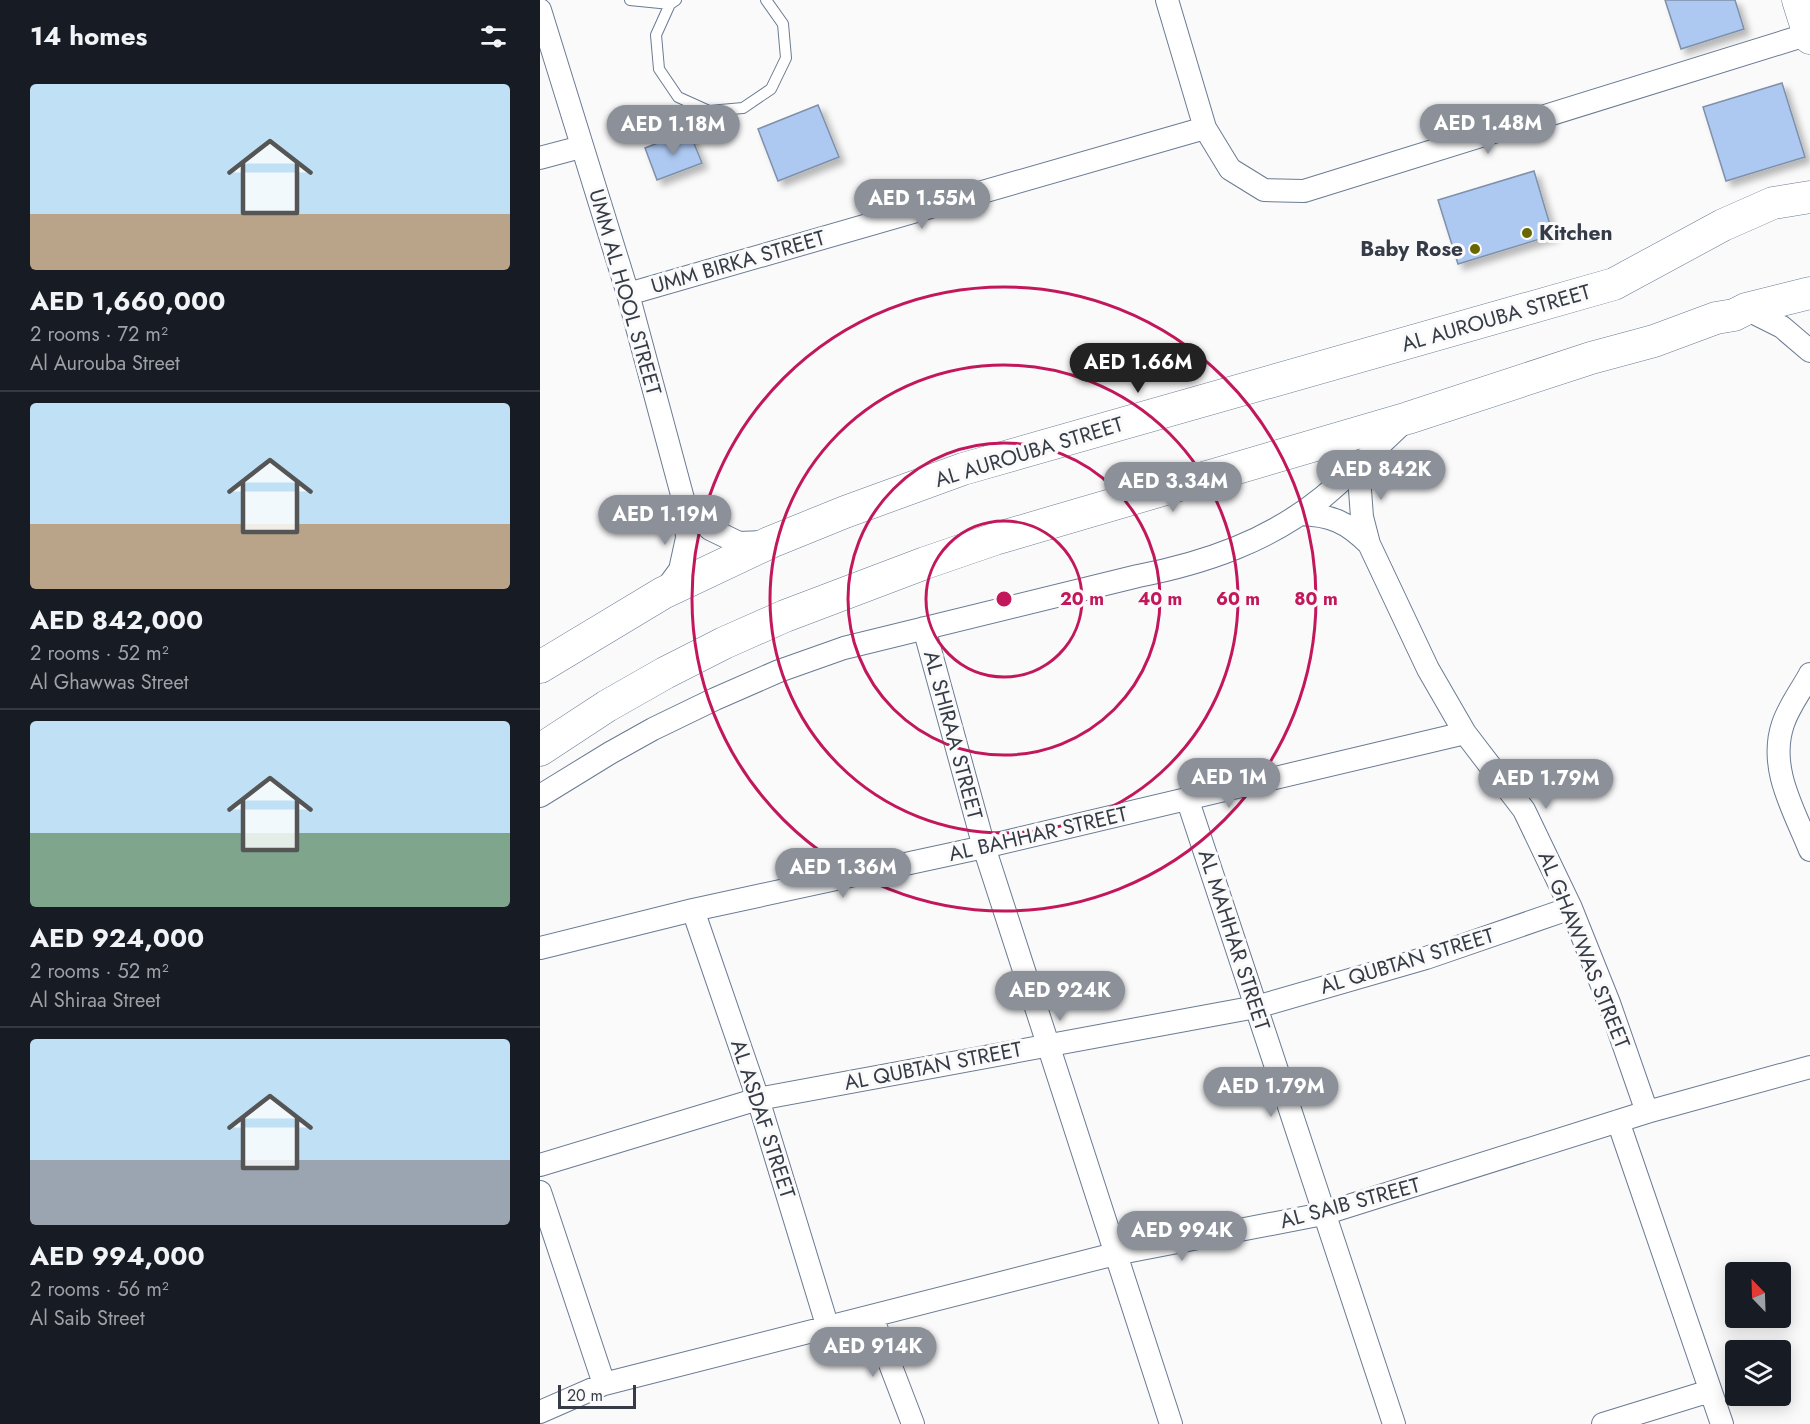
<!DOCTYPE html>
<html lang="en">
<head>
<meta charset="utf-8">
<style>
  body { margin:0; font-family:Jost,sans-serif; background:#20242c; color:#f1f3f6; height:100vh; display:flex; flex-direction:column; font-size:22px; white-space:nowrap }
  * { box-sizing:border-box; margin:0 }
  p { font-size:20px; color:#9ea1a6 }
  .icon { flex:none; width:33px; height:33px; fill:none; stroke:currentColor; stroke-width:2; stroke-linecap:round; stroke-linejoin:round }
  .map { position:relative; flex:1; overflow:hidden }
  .panel { display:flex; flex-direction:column; background:#171b24; width:540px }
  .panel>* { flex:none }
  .needle { width:39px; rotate:337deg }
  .buttons { position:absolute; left:1185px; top:1262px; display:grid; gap:12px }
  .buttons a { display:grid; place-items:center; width:66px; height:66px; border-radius:6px; background:#171b24; box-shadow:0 3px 15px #0003; font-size:30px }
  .scale { position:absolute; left:18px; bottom:15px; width:78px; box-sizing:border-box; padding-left:6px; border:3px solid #353c47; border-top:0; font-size:16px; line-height:21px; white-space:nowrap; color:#353c47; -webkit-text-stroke:4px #fafafa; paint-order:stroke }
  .price { position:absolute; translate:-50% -51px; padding:0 14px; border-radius:21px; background:#8c9099; color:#fff; font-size:20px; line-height:39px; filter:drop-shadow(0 2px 3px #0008) }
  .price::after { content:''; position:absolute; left:50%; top:36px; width:18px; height:14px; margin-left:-9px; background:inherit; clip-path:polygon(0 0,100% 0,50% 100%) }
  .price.on { background:#222; color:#fff }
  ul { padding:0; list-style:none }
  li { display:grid; align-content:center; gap:12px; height:318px; padding:0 30px }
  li+li { border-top:2px solid #363941 }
  li span { display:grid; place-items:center; height:186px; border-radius:6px; color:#555 }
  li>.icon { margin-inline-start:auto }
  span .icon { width:108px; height:108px; fill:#fffc; stroke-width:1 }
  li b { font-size:26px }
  h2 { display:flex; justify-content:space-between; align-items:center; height:72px; padding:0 30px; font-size:26px }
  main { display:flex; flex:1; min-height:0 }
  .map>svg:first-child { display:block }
  .building { fill:#adc9f2; stroke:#7f90a9; stroke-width:1.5; filter:url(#shadow) }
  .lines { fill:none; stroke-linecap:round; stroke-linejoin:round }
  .lane-casing { stroke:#6a7b93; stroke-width:12 }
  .street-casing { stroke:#6a7b93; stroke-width:24 }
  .secondary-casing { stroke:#6a7b93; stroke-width:33 }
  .lane { stroke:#fff; stroke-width:10 }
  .street { stroke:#fff; stroke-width:22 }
  .secondary { stroke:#fff; stroke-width:32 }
  .ring { fill:none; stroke:#c2185b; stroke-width:3 }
  .poi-dot { fill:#696700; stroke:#fafafa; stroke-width:2 }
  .labels { text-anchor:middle; stroke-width:6; stroke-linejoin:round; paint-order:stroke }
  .poi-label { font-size:21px; font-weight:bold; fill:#353c47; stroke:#fafafa; text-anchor:start }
  .street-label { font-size:21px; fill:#353c47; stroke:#fafafa }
  .centre { fill:#c2185b; stroke:#fafafa; stroke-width:3 }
  .ring-label { font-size:18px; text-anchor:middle; font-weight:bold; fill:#c2185b; stroke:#fafafa; stroke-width:6; stroke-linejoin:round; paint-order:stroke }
</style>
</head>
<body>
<main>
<section class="panel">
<h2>14 homes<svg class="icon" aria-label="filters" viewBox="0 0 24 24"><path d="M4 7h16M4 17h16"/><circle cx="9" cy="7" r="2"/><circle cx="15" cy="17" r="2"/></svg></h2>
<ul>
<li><span style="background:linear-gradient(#bfe0f5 70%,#b9a48a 0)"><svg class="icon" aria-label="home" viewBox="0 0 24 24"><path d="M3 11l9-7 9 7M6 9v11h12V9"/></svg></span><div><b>AED 1,660,000</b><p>2 rooms · 72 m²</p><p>Al Aurouba Street</p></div></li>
<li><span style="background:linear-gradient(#bfe0f5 65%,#b9a48a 0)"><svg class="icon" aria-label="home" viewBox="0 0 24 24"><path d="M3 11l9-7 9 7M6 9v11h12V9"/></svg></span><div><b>AED 842,000</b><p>2 rooms · 52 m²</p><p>Al Ghawwas Street</p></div></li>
<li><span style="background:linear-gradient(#bfe0f5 60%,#7fa58c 0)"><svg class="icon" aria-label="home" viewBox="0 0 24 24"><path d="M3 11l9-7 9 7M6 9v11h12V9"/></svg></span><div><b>AED 924,000</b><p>2 rooms · 52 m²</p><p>Al Shiraa Street</p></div></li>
<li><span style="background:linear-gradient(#bfe0f5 65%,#9aa5b1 0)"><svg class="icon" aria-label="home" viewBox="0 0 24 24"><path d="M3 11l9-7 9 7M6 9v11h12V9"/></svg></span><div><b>AED 994,000</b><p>2 rooms · 56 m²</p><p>Al Saib Street</p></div></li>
</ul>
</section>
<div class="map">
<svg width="1270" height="1424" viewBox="0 0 1270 1424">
  <defs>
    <filter id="shadow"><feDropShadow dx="5.5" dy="5.5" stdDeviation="3" flood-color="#0004"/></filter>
  </defs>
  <rect width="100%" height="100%" fill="#fafafa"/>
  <path class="building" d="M1125,0h70l9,29 -63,20z
    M1242,83l23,74 -79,24 -23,-74z
    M278,105l21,52 -61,24 -20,-52z
    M149,131l13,32 -45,17 -12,-32z
    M994,171l19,64 -95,29 -20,-64z"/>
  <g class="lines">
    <defs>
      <path id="lane" d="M90,0l40,4
        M136,0l-6,4 -14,31 3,34 19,28 31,14 34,-3 28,-19 15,-31 -3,-34 -17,-24"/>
      <path id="street" d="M627,0l38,128 25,41 34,21 40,1 505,-157
        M0,10l88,284 57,212 2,32 -7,32 -17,23
        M0,158l41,-11
        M88,294l577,-166
        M1206,309l36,18 28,24
        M820,463v27l2,27 7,27 59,125 37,64 59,77 47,98 38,95 38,109
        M145,506l25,23 29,14 25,-1
        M760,514c31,1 47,8 69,30
        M384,628l60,219 187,577
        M1270,674c-9,17 -21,32 -27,50 -15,44 11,86 27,126
        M0,796l70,-43 43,-24 62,-30 64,-28 65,-23 294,-72c67,-13 131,-35 185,-79 28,-23 54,-50 81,-75
        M647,798l207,626
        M153,910l65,189 70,229
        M0,948l153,-38 291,-63 481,-114
        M1078,1121l104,303
        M0,1165l218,-66 498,-92 170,-49 145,-50
        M0,1192l64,192
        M332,1317l41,107
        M0,1412l64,-28 511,-130 208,-40 324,-102 163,-45
        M1063,1424l107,-33"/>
      <path id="secondary" d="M1258,0l12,38
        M0,667l123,-74 108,-51 74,-30 118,-43 651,-185 109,-59 50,-22 37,-6
        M0,750l67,-44 58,-33 59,-30 61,-27 140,-53 70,-24 413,-121 183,-60 63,-17 62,-23 18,-3 12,-6 64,-16"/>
    </defs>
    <use href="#lane" class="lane-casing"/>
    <use href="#street" class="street-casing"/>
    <use href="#secondary" class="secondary-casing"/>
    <use href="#lane" class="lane"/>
    <use href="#street" class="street"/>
    <use href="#secondary" class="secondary"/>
  </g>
  <g class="ring">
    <circle cx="464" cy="599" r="78"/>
    <circle cx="464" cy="599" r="156"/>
    <circle cx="464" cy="599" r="234"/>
    <circle cx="464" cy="599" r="312"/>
  </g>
  <g class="poi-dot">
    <circle cx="987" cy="233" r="6"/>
    <circle cx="935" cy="249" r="6"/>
  </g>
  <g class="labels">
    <g class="poi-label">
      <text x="999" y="240">Kitchen</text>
      <text x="923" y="256" text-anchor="end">Baby Rose</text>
    </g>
    <g class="street-label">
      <text transform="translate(198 262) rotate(-16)" y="7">UMM BIRKA STREET</text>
      <text transform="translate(85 292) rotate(74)" y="7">UMM AL HOOL STREET</text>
      <text transform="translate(956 318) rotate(-16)" y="7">AL AUROUBA STREET</text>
      <text transform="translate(489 452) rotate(-17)" y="7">AL AUROUBA STREET</text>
      <text transform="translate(413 735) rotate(75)" y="7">AL SHIRAA STREET</text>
      <text transform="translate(498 834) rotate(-13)" y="7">AL BAHHAR STREET</text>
      <text transform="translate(694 940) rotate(72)" y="7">AL MAHHAR STREET</text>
      <text transform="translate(1044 950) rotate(68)" y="7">AL GHAWWAS STREET</text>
      <text transform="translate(867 961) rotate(-17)" y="7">AL QUBTAN STREET</text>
      <text transform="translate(393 1066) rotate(-11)" y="7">AL QUBTAN STREET</text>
      <text transform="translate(223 1119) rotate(72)" y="7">AL ASDAF STREET</text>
      <text transform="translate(810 1203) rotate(-15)" y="7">AL SAIB STREET</text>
    </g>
  </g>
  <circle cx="464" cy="599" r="9" class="centre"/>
  <g class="ring-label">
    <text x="542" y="605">20 m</text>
    <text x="620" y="605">40 m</text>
    <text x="698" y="605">60 m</text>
    <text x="776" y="605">80 m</text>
  </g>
</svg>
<div class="buttons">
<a><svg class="needle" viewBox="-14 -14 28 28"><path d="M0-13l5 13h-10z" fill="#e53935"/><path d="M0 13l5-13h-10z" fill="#9ea1a6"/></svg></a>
<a><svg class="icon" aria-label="layers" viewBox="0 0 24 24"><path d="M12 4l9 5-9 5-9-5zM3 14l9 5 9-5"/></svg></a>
</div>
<div class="scale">20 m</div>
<b class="price" style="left:948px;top:155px">AED 1.48M</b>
<b class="price" style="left:133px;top:156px">AED 1.18M</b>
<b class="price" style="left:382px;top:230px">AED 1.55M</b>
<b class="price on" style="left:598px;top:394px">AED 1.66M</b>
<b class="price" style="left:841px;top:501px">AED 842K</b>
<b class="price" style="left:633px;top:513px">AED 3.34M</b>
<b class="price" style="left:125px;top:546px">AED 1.19M</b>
<b class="price" style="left:689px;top:809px">AED 1M</b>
<b class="price" style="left:1006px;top:810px">AED 1.79M</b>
<b class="price" style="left:303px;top:899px">AED 1.36M</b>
<b class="price" style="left:520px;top:1022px">AED 924K</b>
<b class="price" style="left:731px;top:1118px">AED 1.79M</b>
<b class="price" style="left:642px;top:1262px">AED 994K</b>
<b class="price" style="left:333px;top:1378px">AED 914K</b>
</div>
</main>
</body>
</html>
